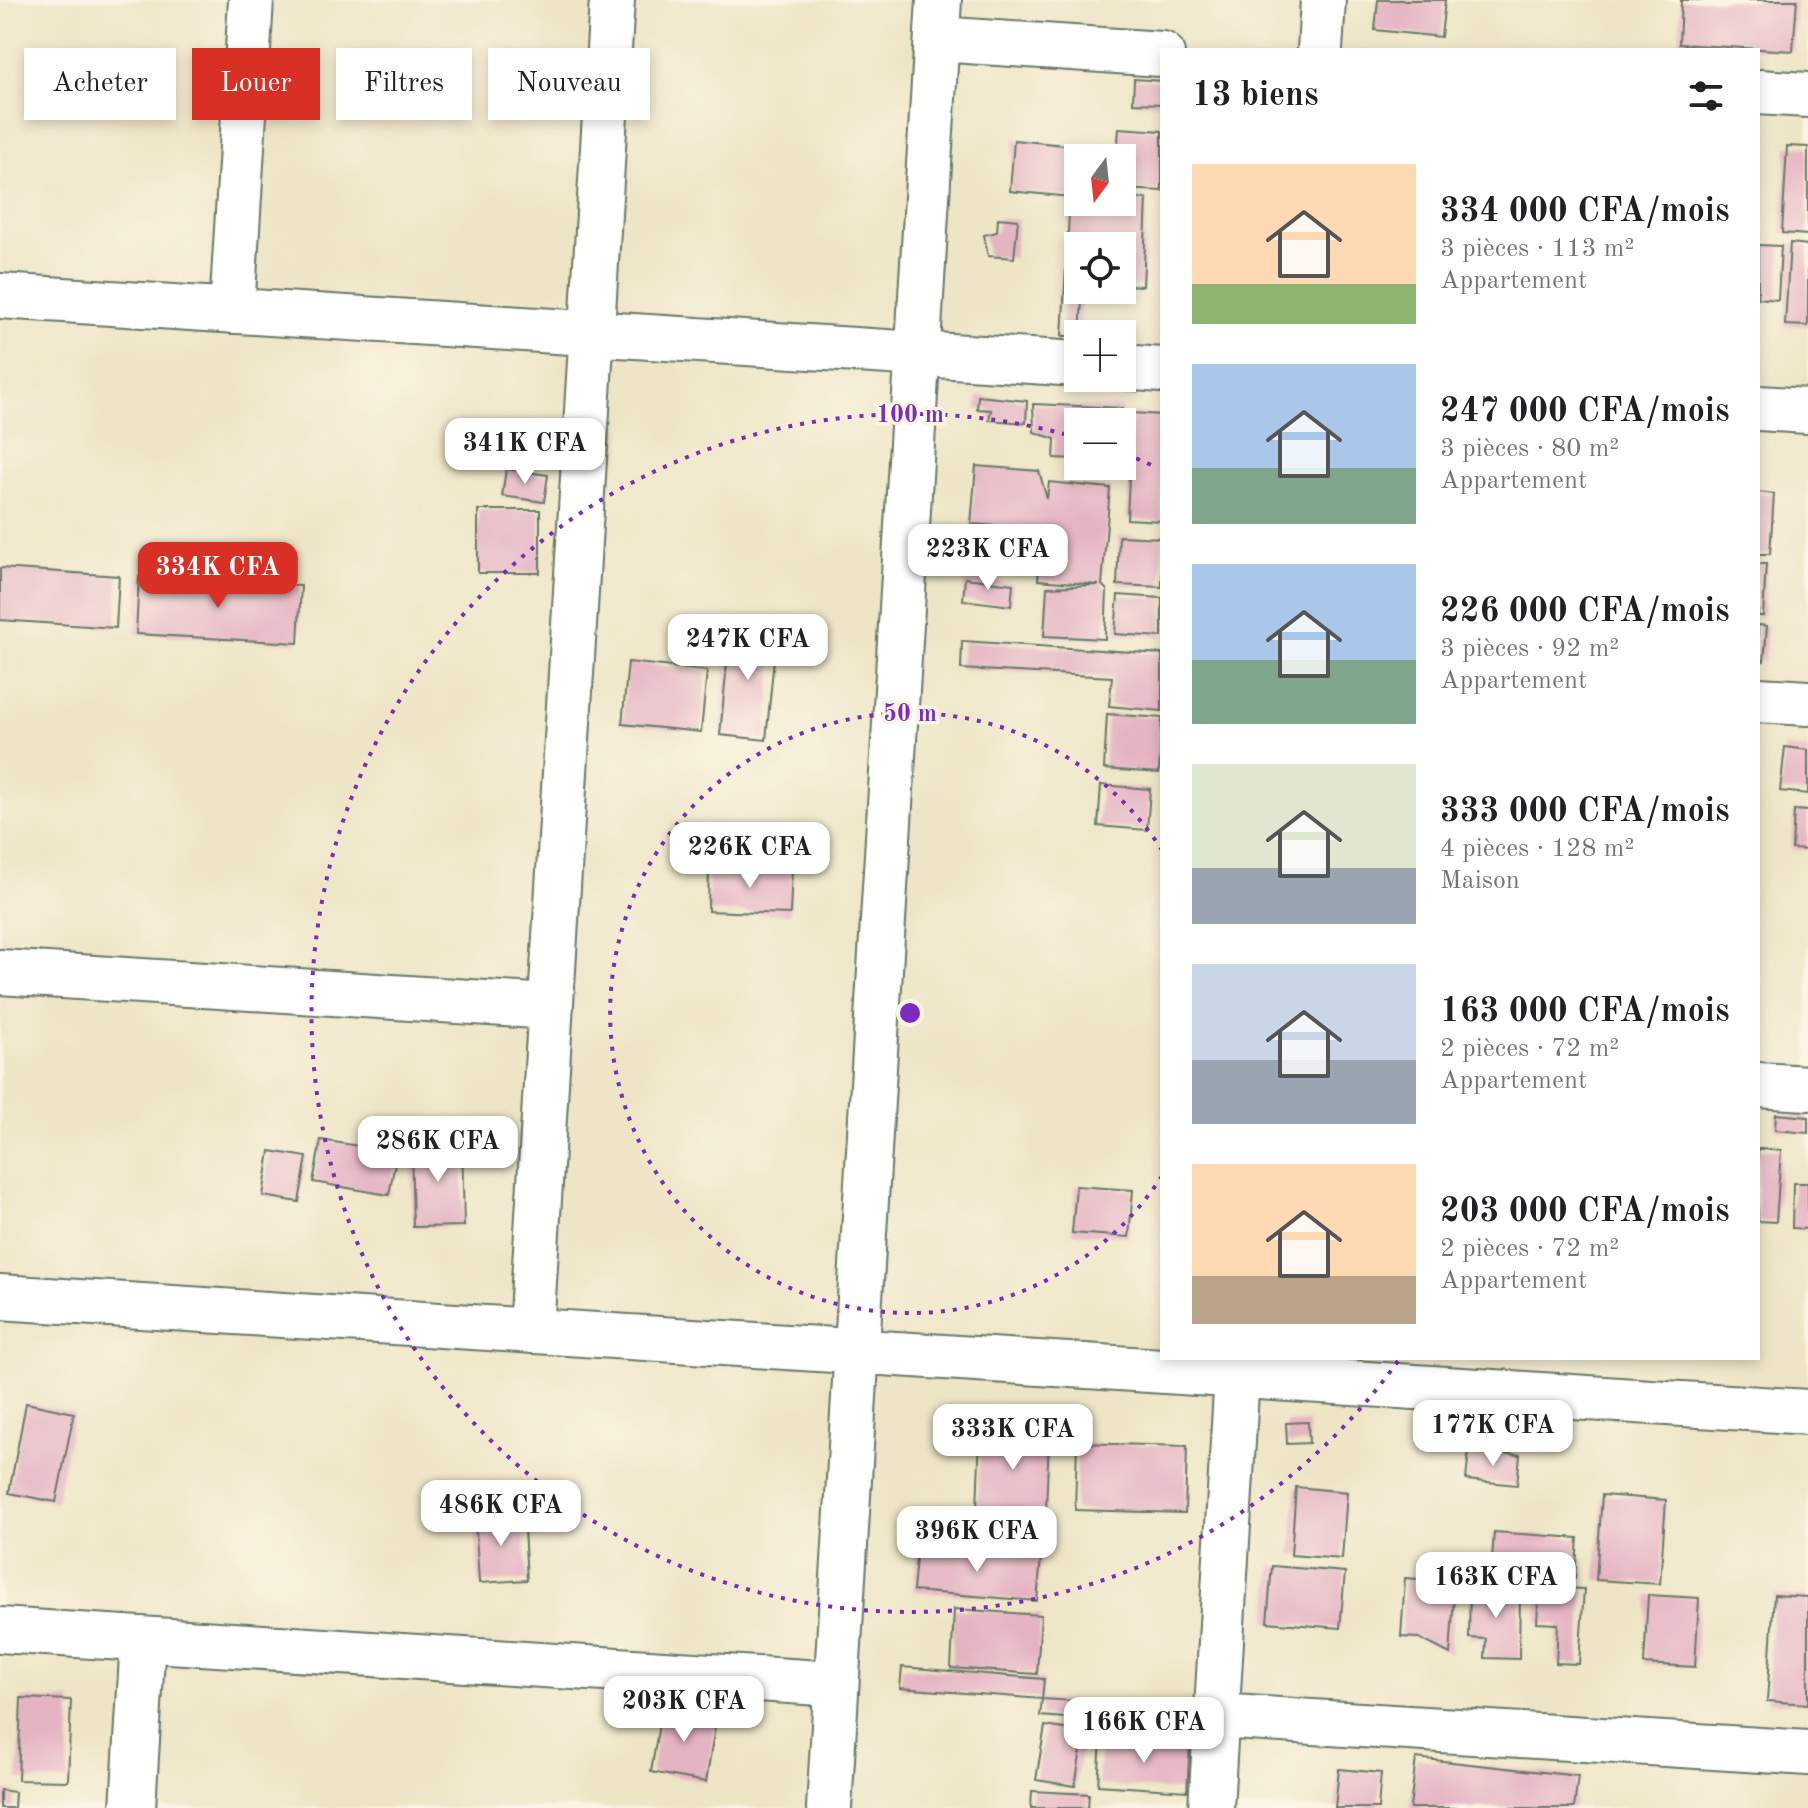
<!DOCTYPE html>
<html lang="fr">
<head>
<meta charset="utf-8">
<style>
  body { margin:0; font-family:"Old Standard TT",serif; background:#f2f2f2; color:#202124; height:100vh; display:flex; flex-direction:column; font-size:30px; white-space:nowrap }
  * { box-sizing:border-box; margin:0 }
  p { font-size:26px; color:#757577 }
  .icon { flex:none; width:44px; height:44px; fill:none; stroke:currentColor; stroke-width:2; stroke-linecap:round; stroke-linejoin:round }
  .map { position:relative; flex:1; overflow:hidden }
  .drawer { position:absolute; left:1160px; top:48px; width:600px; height:1312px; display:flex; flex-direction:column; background:#fff; border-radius:0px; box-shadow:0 4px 12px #0003 }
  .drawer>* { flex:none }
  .top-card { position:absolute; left:24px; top:48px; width:760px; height:72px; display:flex; gap:16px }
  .needle { width:52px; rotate:195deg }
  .tools { position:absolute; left:1064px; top:144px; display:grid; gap:16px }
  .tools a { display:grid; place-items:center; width:72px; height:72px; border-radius:0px; background:#fff; box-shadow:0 4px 12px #0003; font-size:40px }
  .price { position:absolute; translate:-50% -68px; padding:0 18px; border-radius:16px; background:#fff; color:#222; font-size:26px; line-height:52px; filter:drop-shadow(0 2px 4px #0008) }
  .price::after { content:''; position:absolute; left:50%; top:48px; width:24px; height:18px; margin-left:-12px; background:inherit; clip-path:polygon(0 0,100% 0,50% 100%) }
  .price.current { background:#d93025; color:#fff }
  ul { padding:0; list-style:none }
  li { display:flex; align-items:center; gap:24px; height:200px; padding:0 32px }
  li span { display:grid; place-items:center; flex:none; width:224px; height:160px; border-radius:0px; color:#555 }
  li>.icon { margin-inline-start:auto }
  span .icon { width:96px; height:96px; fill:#fffc; stroke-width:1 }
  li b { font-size:34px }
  h2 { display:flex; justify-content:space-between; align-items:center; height:96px; padding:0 32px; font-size:34px }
  .tag { padding:0 28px; border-radius:0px; background:#fff; box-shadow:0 4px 12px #0003; font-size:28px; line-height:72px }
  .tag.current { background:#d93025; color:#fff }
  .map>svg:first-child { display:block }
  .building { fill:#e5b4c3 }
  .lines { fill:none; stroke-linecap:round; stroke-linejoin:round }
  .minor-casing { stroke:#677867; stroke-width:48 }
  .minor { stroke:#fff; stroke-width:44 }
  .ring { fill:none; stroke:#7b2cbf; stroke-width:4; stroke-dasharray:4 8 }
  .centre { fill:#7b2cbf; stroke:#fcf5e5; stroke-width:4 }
  .ring-label { font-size:24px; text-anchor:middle; font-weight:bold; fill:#7b2cbf; stroke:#fcf5e5; stroke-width:7; stroke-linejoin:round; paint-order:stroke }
</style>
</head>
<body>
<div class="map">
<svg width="1808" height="1808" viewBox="0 0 1808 1808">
  <rect width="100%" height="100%" fill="#fcf5e5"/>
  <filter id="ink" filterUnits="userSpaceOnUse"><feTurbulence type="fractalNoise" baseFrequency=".0125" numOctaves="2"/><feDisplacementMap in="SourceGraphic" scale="16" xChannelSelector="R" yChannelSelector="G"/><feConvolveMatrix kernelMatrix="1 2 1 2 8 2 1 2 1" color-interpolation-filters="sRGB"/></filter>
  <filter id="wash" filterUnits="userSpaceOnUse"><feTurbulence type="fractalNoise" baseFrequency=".006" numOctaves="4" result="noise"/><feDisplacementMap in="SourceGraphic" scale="32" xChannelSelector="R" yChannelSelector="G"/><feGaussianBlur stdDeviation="1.8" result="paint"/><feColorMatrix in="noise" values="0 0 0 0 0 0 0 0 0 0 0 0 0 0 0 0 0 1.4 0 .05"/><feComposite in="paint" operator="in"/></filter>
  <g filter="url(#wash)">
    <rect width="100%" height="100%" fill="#ede5c5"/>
    <g id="blocks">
      <path class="building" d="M1378,0h67l-4,37 -66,-7z
        M1681,0h116l-4,51 -114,-7z
        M1134,79l28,2v23l-29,-1z
        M1119,128l43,3v60l-40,-2v-31h-5z
        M1014,140l60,6 -4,51 -60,-6z
        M1787,146l21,1v88l-26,-2z
        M1070,197h8v5h44v-4l25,1 -4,87 -21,-1v-39h-44v44h22l-1,10 -17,-1 -2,35h-2v2h-16z
        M998,218l20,2 -4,38 -26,-2 -4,-21 13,-3z
        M1790,243l18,2v81l-23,-1z
        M1758,245l23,1 -3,54 -20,-2z
        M978,396l49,5 -1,22 -37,-3 2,-10 -14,-1z
        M1033,404l89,4v14h-44v37l-24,-1 1,-19 -21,-7z
        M1132,413l30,2v106l-35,-2z
        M976,466l63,5 8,28 2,-17 61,6 -8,97 5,5 -2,49 -61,-3 3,-49 52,-2 -61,-5 2,-23 -20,-2 3,-27 -52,-4z
        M506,469l42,6 -4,27 -42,-6z
        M1758,492l16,2 -4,60h-12z
        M478,510h62v63h-62z
        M1119,536l43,2v49l-45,-2z
        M1758,564h8l-3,52h-5z
        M0,568l119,8 -3,52 -116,-8z
        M139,577l162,9 -3,57 -162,-9z
        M965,578l48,6 -2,22 -48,-6z
        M1118,595l44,3v39l-47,-3z
        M731,623l46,5 -11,112 -46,-5z
        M1758,625l9,1 -3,35 -6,-1z
        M962,641l200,13v57l-53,-5 3,-29 -151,-8z
        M628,662l79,9 -6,61 -79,-8z
        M1107,714l55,4 -3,55 -55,-4z
        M1785,747l23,3v44l-28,-3z
        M1101,785l49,4 -3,41 -49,-4z
        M1794,810l14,1v39l-16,-1z
        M709,866l83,2 -2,46 -82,-3z
        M1776,1114l32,3v16l-33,-3z
        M321,1140l76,12 -8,43 -76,-13z
        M462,1142l2,84 -51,1 -2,-84z
        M1758,1149l23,1 -5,72 -18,-1z
        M270,1151l37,6 -8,45 -36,-6z
        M1793,1183h15v46l-16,-1z
        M1076,1186l57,4 -4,47 -57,-4z
        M26,1403l48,10 -18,89 -47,-9z
        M1308,1422l1,21 -22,1 -1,-21z
        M980,1434l69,3 -3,73 -69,-2z
        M1077,1443l110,3 -2,67 -110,-3z
        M1469,1450l51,5 -3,30 -51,-5z
        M1296,1487l51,5 -5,67 -51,-4z
        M1602,1495l64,5 -6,84 -64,-4z
        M523,1512l4,68 -48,3 -4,-68z
        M1494,1532l84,6 -3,41 -84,-6z
        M917,1547l124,10 -4,44 -124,-10z
        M1272,1566l73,6 -5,56 -73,-6z
        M1405,1578l50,4 -5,72 -31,-16 -18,-1z
        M1470,1587h50l-1,72 -34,-1 1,-19 -17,-1z
        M1539,1587l45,2 -5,75 -23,-1 2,-39 -21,-1z
        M1648,1595l51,3 -4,69 -51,-3z
        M1774,1595l34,2v107l-41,-3z
        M954,1609l87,6 -4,59 -86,-6z
        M902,1667l142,12 -2,20 -142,-11z
        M21,1698l50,2 -3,81 -50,-1z
        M1042,1699l64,4 -2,18 -64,-5z
        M662,1706l55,9 -11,67 -55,-10z
        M1045,1726l39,6 -9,54 -39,-6z
        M1101,1739l89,6 -3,46 -89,-6z
        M1416,1758l162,18 -4,32h-164z
        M1339,1769l42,4 -3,35h-43z
        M0,1790l15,2 -1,16h-14z
        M1032,1791l57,3 -1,14h-57z"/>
    </g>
  </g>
  <g filter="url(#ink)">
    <use href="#blocks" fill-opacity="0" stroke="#677867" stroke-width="2"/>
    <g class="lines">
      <defs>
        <path id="minor" d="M937,39l225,15
          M1320,50l3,-50
          M1758,92l50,3
          M0,296l1078,68
          M232,311l19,-311
          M1122,367l40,3
          M1758,408l50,3
          M1758,700l50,3
          M0,972l551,35
          M1758,1085l50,3
          M0,1297l1808,115
          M531,1331l81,-1331
          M0,1630l836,54
          M1217,1716l591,37
          M133,1808l10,-169
          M829,1808l110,-1808
          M1211,1808l27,-450"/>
      </defs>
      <use href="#minor" class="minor-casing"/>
      <use href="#minor" class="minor"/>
    </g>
  </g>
  <g class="ring">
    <path d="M1162 1176A300 300 0 1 1 1162 850"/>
    <path d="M1398 1361A599 599 0 1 1 1075 437M1125 454A599 599 0 0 1 1158 468"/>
  </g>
  <circle cx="910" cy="1013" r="12" class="centre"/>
  <g class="ring-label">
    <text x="910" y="422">100 m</text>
    <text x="910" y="721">50 m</text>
  </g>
</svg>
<div class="tools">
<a><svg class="needle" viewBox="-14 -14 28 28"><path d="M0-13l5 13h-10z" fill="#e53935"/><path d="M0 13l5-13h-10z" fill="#757577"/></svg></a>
<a><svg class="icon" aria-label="locate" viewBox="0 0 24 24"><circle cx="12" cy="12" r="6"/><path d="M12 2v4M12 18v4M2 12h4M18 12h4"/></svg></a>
<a>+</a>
<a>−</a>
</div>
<b class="price" style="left:525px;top:486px">341K CFA</b>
<b class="price" style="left:988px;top:592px">223K CFA</b>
<b class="price current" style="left:218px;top:610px">334K CFA</b>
<b class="price" style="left:748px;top:682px">247K CFA</b>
<b class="price" style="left:750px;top:890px">226K CFA</b>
<b class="price" style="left:438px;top:1184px">286K CFA</b>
<b class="price" style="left:1493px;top:1468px">177K CFA</b>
<b class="price" style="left:1013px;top:1472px">333K CFA</b>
<b class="price" style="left:501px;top:1548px">486K CFA</b>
<b class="price" style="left:977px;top:1574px">396K CFA</b>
<b class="price" style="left:1496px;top:1620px">163K CFA</b>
<b class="price" style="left:684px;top:1744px">203K CFA</b>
<b class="price" style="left:1144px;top:1765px">166K CFA</b>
<div class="top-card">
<a class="tag">Acheter</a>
<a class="tag current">Louer</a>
<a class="tag">Filtres</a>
<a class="tag">Nouveau</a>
</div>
<section class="drawer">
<h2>13 biens<svg class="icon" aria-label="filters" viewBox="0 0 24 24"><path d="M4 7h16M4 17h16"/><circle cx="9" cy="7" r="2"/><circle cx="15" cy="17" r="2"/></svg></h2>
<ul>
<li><span style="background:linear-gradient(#ffd9b3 75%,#8fb573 0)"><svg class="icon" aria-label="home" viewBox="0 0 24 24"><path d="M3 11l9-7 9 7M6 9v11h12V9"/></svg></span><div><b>334 000 CFA/mois</b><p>3 pièces · 113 m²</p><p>Appartement</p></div></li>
<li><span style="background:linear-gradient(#a9c7e8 65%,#7fa58c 0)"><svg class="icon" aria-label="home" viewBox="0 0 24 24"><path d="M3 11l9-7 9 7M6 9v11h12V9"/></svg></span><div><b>247 000 CFA/mois</b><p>3 pièces · 80 m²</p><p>Appartement</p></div></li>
<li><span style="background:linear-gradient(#a9c7e8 60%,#7fa58c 0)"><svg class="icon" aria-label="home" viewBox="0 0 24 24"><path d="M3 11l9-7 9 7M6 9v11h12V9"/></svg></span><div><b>226 000 CFA/mois</b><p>3 pièces · 92 m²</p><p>Appartement</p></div></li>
<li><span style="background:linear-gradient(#dfe7d0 65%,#9aa5b1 0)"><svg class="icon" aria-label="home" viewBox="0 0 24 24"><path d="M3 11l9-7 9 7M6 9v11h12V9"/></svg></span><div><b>333 000 CFA/mois</b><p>4 pièces · 128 m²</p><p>Maison</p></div></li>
<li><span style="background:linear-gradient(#c9d6e8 60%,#9aa5b1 0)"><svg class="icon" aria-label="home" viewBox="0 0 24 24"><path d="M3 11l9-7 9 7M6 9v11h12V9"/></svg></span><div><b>163 000 CFA/mois</b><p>2 pièces · 72 m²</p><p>Appartement</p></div></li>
<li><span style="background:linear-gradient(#ffd9b3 70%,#b9a48a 0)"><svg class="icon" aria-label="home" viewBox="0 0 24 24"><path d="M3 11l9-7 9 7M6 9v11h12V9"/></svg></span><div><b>203 000 CFA/mois</b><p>2 pièces · 72 m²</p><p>Appartement</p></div></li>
</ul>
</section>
</div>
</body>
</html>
